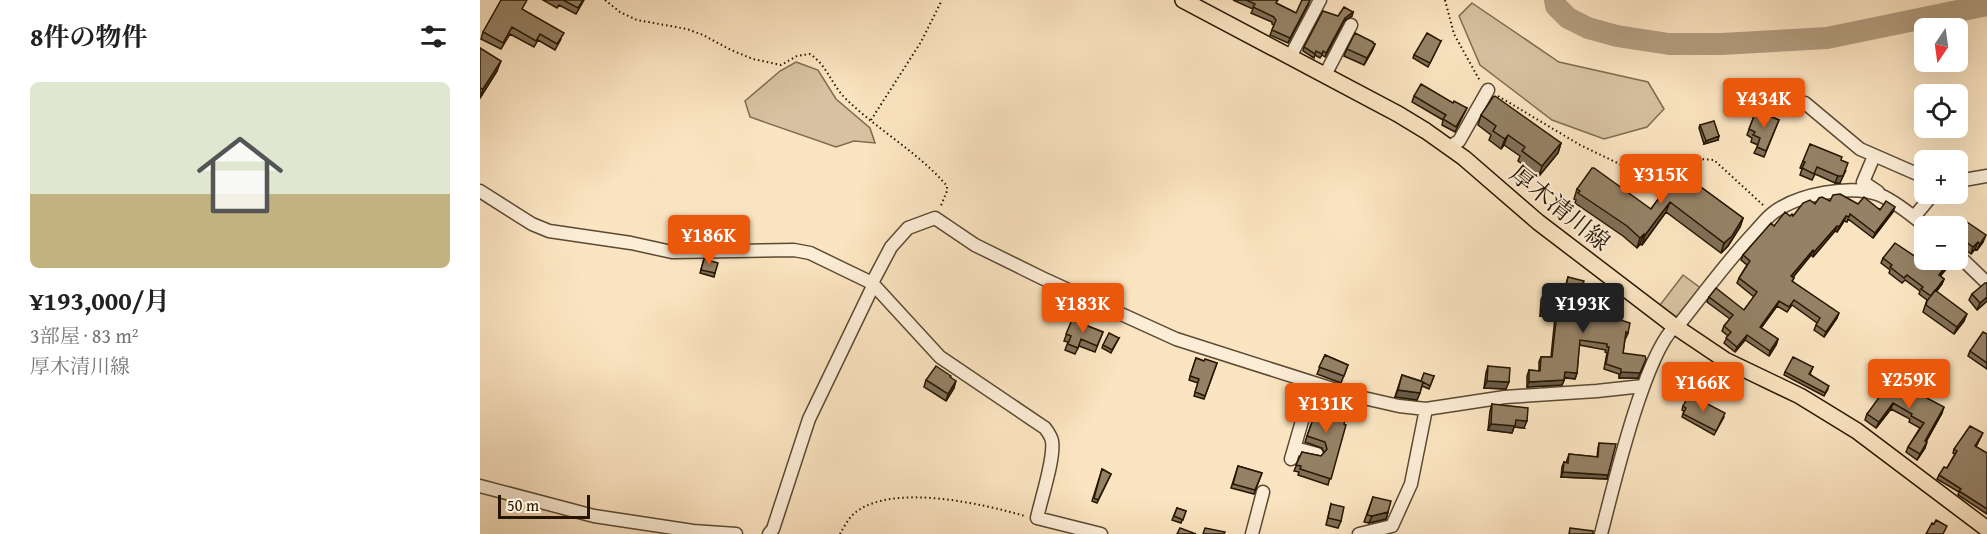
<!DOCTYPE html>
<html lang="ja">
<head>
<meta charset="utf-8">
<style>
  body { margin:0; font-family:"Gentium Book Plus","Noto Serif JP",serif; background:#f2f2f2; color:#222; height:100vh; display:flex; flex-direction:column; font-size:22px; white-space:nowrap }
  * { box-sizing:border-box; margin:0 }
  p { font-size:20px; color:#767676 }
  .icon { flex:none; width:33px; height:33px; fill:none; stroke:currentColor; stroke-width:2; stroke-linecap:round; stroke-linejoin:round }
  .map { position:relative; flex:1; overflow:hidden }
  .sheet { display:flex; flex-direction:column; background:#fff; width:480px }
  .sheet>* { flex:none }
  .needle { width:39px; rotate:193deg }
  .fabs { position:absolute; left:1434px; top:18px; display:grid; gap:12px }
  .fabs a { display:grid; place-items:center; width:54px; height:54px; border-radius:9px; background:#fff; box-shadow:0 6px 24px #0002; font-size:30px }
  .scale { position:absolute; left:18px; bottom:15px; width:92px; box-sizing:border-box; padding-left:6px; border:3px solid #261601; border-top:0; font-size:16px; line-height:21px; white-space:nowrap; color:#261601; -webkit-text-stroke:4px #fcedd7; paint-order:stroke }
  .price { position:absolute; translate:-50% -51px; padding:0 14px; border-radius:6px; background:#ea580c; color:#fff; font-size:20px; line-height:39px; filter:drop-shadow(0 2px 3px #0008) }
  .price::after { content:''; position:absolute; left:50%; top:36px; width:18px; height:14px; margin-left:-9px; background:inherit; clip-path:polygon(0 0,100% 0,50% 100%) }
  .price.active { background:#222; color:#fff }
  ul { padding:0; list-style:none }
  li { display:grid; align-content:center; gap:12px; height:318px; padding:0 30px }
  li+li { border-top:2px solid #e0e0e0 }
  li span { display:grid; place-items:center; height:186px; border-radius:9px; color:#555 }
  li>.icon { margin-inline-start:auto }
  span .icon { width:108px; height:108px; fill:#fffc; stroke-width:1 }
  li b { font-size:26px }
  h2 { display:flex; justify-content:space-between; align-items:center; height:72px; padding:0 30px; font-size:26px }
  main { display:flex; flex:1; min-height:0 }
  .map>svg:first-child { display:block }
  .green { fill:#d7c1a0; stroke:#7e6c50; stroke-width:1.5 }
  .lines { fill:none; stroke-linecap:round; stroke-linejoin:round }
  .river { stroke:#b39e80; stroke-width:22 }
  .minor-casing { stroke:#5b4a31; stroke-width:15 }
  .major-casing { stroke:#261601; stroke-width:18 }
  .path { stroke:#261601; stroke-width:2; stroke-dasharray:1.5 3; stroke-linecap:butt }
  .minor { stroke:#fcedd7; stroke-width:12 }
  .major { stroke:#fbe4c1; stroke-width:15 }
  .wall { fill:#806f57; stroke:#261601; stroke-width:1.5 }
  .shaded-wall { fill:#685a47; stroke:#261601; stroke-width:1.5 }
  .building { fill:#958165; stroke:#261601; stroke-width:1.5 }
  .labels { text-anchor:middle; stroke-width:4.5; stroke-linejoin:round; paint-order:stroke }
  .street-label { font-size:24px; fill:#261601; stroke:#fcedd7 }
</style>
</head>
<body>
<main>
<section class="sheet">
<h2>8件の物件<svg class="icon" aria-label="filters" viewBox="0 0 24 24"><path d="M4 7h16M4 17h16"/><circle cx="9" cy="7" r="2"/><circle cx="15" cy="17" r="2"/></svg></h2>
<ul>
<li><span style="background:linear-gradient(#dfe7d0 60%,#c2b280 0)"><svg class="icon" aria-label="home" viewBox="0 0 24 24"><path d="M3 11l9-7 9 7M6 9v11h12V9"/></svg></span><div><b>¥193,000/月</b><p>3部屋 · 83 m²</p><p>厚木清川線</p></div></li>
</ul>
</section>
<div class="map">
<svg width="1507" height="534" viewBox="0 0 1507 534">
  <rect width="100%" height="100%" fill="#fbe4c1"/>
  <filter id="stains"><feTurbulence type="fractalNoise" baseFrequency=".00333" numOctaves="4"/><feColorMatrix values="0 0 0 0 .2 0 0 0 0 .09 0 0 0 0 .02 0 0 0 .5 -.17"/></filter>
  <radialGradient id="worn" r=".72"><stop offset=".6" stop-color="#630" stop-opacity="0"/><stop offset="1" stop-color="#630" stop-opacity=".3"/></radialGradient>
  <path class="green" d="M992,3l87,59 89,20 16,27 -17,18 -43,12 -52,-19 -72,-55 -21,-49z
    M316,62l22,8 18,29 34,29 5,15 -21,-2 -18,6 -86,-30 -5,-16 35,-30z
    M1203,275l19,14 -20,26 -6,2 -16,-12z"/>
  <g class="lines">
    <path class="river" d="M1075,0l1,6 12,12 20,10 29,8 52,8h52l106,-6 160,-33"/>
    <defs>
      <path id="minor" d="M810,57l30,-57
        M845,75l26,-50
        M1325,103l55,46 64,28
        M969,147l10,-6 29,-51
        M1394,156l-11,26 15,10
        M1478,181l29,-5
        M0,191l52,33 17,7 82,12 41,9 122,-2 16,3 62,30 68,74 105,71c3,4 6,8 7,13 3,17 -11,58 -15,77l64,16
        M1434,217l19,-23
        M1478,255l29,28
        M392,283l19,-36 17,-19 27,-10 40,27 67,33 134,61 179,57 44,10 27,3 79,-12 92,-6 46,-5
        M815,448l22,6
        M811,459l22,-76
        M0,486l114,30 99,15 43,3
        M289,534l4,-5 36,-110 64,-133
        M772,534l11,-42
        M879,534l33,-8 19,-42 15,-75
        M1121,534c11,-41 46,-195 80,-212 23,-29 45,-59 70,-86 7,-7 14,-17 22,-23 25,-19 78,-29 107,-18 14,6 33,21 45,31"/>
      <path id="major" d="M703,0l215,114 28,17 38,27 74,64 135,103 52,35 75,36 57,35 130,98"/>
    </defs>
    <use href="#minor" class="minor-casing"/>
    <use href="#major" class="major-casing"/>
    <path class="path" d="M125,0l15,12 17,8 50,9 16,6 28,15 22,9 28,6 16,-9 13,-2c18,12 21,31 37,46 32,31 71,52 100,86v5l-7,17
      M965,0l9,34 26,47
      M1018,96l82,49 50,24h36l34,-10 14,1 49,45
      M391,120l50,-78 21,-42
      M360,534c4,-7 9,-17 16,-22 38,-29 127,-8 169,4"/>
    <use href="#minor" class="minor"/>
    <use href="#major" class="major"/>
  </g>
  <path class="wall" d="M63,0h41l-8,14 -17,-9 -2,3z
    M753,0h45l-2,3 20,10 12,-8 -20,38 -18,-8 4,-10 -2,-1v-2l-21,-9 2,-4z
    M42,10l39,29 -6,11 -17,-10 -4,7 -24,-13 -9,15 -20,-10 2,-7z
    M873,12l-1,4 -8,5 -19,36 -3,-2 -2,3 -5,-3 -1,3 -11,-7 1,-4 34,-31z
    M961,41l-13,26 -15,-9 1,-3z
    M893,43l2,1 -3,7 -8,14 -20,-9 3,-7z
    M0,48l17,23 -17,27z
    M934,96l39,7 14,5 -12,24 -13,-7 1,-5 -31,-18z
    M1276,111l23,9 -15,37 -10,-4 4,-8 -7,-3 1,-4 -5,-3z
    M1001,115l80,28 -3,10 -19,23 -21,-15 2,-5 -16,-11 -3,4 -12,-9 2,-5 -13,-10z
    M1220,125l18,15 -14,4 -5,-16z
    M1361,160l-1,23h-5l-20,-9 -3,6 -12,-5 2,-6 -2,-1 3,-7z
    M1199,171l64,47 -3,9 -12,19 -7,7 -55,-41 -24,33 -2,-1 -3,4 -14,-12 -48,-33 1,-3 -2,-1 3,-10 74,20z
    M1350,201l28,3 35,8 -20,26 -25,-19 -1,3 -3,-1 -7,11 -2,-1 -22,26 -2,-2 -18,22 1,1 -2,3 45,37 -13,19 -10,-7 3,-7 -25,-18 -5,7 -10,-6 -16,22 17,11 -2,6 -7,11 -24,-16 -10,12 -11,-9 4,-7 -6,-5 2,-5 6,-7 -23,-17 2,-5 35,13 10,-13 -17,-14 2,-5 8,-13 -6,-5 2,-5 31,-29 16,-10h3l22,-12z
    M1478,235l25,7 -6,8 -2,-1 -4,5 -13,-10z
    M1436,257l34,4 -2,6 -8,9 4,3 -2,5 -6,8 28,29 -10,13 -31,-22 4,-12 -8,-6 1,-3 -15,-11 -3,3 -13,-10 1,-3 -9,-7 2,-5z
    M224,259l11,14 -1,4 -14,-4z
    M1088,277l15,7 3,4 3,6 6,18 33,21 -2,5h-1l-2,15 15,25h-19v-4l-15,-5 3,-16 -2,-1 1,-2 -27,-5 -2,28 -2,6 -10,-1 -3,7 -35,2v-11l2,-6 10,1v-9l2,-5h10l4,-40 -15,-1 1,-16 2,-5h20z
    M1507,283v18l-10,9 -8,-10 3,-6z
    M592,320l31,12 -8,20 -16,-6 -4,8 -10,-4 3,-8 -4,-1z
    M1507,334v35l-19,-13 2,-5z
    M639,338l-8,15 -9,-5 1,-3z
    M845,355l23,10 -7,18 -24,-9z
    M716,358l8,3 13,2 -13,36 -10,-3 4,-13 -9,-3z
    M1008,366l18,23 -22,-1 2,-15z
    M1333,367l-3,7 18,15 -4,7 -40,-21 1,-3z
    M922,375l19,6 13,-5 -5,13 -7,-3 -5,14 -22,-3z
    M470,377l4,11 -8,13 -22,-14 2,-7z
    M1426,383l-1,3 37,27 -16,29 -1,6 -8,12 -11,-8 2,-5 12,-19 -11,-6 1,-3 -19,-10 -15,19 -11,-8 2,-6 19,-20z
    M837,398l27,26 -16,61 -30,-10 1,-3 -5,-1 8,-19 19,4 3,-3 -2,-5 -17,-6 10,-28 -2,-1z
    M1012,404l32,24 -10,-1 -2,6 -24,-3 2,-19z
    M1203,406l41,11 -10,18 -32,-18 2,-6 -2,-1z
    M1501,437l-5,10 11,6v61l-29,-19 1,-3 -22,-13 2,-4 8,-7 8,-14 -2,-1 1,-4z
    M1119,443l8,36 -46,-2 1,-10 2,-5 2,1 3,-9 28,3 1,-9z
    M758,466l24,7 -8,21 -23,-6z
    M622,469l9,5 -14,29 -5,-2z
    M893,497l15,15 -2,7 -17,4 -5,-1z
    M851,504l10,17 -3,7 -12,-3z
    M697,508l9,3 -5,12 -9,-3z"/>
  <path class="shaded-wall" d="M830,0l-2,5 -20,38 2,-5z
    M873,12l-1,4 -8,5 -19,36 20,-39z
    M895,44l-3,7 -8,14 3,-7z
    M21,61l-4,10 -17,27 3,-9z
    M1028,135l-4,10 -3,4 4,-10z
    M1239,136l-1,4 -14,4 2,-3z
    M1081,143l-3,10 -19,23 3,-10z
    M1366,170l-6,13h-5l3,-7z
    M1190,202l-4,10 -24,33 3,-10z
    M1415,207l-2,5 -20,26 2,-5z
    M1366,216l-2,5 -7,11 2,-5z
    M1263,218l-3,9 -12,19 -7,7 3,-10z
    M1357,226l-2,5 -22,26 1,-5z
    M1164,234l-4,10 -3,4 3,-10z
    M1506,235l-3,7 -6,8 3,-6z
    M1498,242l-3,7 -4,5 2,-7z
    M1333,250l-2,5 -21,26 1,-5z
    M1470,261l-2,6 -11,13 2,-5z
    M1464,279l-2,5 -13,17 2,-5z
    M1507,297v4l-10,9 3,-7z
    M1299,301l-2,5 -19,26 2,-5z
    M1062,310l15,2 -2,5 -15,-1z
    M1359,313l-2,5 -13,19 2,-5z
    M1487,314l-3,7 -10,13 3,-7z
    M1267,335l-2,5 -10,12 2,-5z
    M1298,339l-2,6 -7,11 1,-5z
    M1164,364l-6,14h-19l2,-6z
    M1085,372l12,1 -2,6 -12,-2z
    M1084,380l-2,5 -35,2 2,-5z
    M476,381l-2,7 -8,13 2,-7z
    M1007,381l22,1 -3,7 -22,-1z
    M918,390l22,3 -3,7 -22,-3z
    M1413,403l-2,6 -15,19 3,-6z
    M1464,407l-2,6 -19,34 2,-6z
    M1036,420l11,1 -3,7 -10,-1 -2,6 -24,-3 3,-6z
    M1447,442l-2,6 -8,12 3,-6z
    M1083,472l45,3 -1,4 -46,-2z
    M908,512l-2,7 -17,4 3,-7z"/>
  <path class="building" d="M21,0h26l-5,9 42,24 -7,11 -17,-10 -4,7 -24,-14 -9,16 -20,-11z
    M83,0h20l-5,8z
    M766,0h31l-1,3 20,10 6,-13h8l-20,38 -18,-8 4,-10 -2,-2v-1l-21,-10 2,-3z
    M864,7l9,5 -8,6 -19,35 -3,-2 -1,3 -6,-3 -1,3 -11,-7 19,-36 15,5z
    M875,33l18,9v1l2,1 -8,14 -20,-9z
    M947,33l14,8 -11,22 -16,-8z
    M0,48l21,13 -18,28 -3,-1z
    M941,84l32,19 1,-2 13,7 -11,19 -13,-8 3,-4 -32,-19z
    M1015,96l66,47 -19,23 -20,-15 3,-4 -17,-12 -3,4 -12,-8 3,-5 -15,-11 12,-18z
    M1276,111l23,9 -13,31 -9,-4 3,-9 -7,-3 2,-3 -6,-3z
    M1234,121l5,15 -13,5 -6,-16z
    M1330,144l32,13 -1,3 7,3 -5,13h-5l-21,-9 -3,7 -12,-6 3,-6 -2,-1z
    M1112,168h2l57,41 28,-38 64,47 -11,18 -8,7 -54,-41 -25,33 -1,-1 -4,4 -13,-12 -49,-33 2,-2 -3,-2z
    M1360,194l18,10 6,-7 16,13 6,-9 9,6 -20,26 -25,-19 -1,3 -3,-1 -7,11 -2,-1 -23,26 -1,-2 -22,26 3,2 -2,3 47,32 -13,19 -10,-7 4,-7 -26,-18 -5,7 -10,-6 -19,26 18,12 -8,12 -23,-16 -10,12 -11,-9 5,-6 -7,-6 9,-11 -24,-18 7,-9 28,22 13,-18 -18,-14 11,-17 -7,-6 28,-32 3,3 11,-14 5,4 2,-2 1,2 10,-13 7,-3 5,4 4,-6 3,-1 8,4 3,-6z
    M1487,222l19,13 -6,9 -2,-2 -5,5 -15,-11z
    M1415,243l21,14 8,-10v13h23l3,1 -11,14 5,4 -13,17 -10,-7 2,-2 -16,-12 -3,3 -14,-11 2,-2 -9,-7z
    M224,259l14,4 -3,10 -14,-3z
    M1088,277l16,4 -1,3h2l1,4 4,1 -1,5 9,2 -3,16 35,11 -2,10 -2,-1 -3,21 22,3 1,3 -6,14 -19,-1v-3l-15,-5 3,-17h-2v-3l-27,-4 -3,33 -12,-1 -1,8 -35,2v-12l11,1 1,-14h11l5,-45 -15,-2 1,-15h21z
    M1505,283h2v14l-7,6 -8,-9z
    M1455,290l32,24 -10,13 -31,-22 1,-4z
    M592,320l31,12 -6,14 -16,-7 -3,9 -10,-4 3,-8 -5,-2z
    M1503,332l4,2v29l-17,-12z
    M629,333l10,5 -7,12 -9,-5z
    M845,355l23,10 -4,11 -25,-9z
    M1313,357l20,10 -4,7 20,12 -4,7 -40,-21z
    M716,358l8,3 1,-2 12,4 -12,33 -10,-4 4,-13 -9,-3z
    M456,366l15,10 -1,1 6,4 -8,13 -22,-14z
    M1008,366l22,2 -1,14 -22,-1z
    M944,373l10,3 -4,10 -9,-5z
    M922,375l21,7 -3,11 -22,-3z
    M1418,378l8,5 -2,3 40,21 -19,34 2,1 -7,12 -12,-7 16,-24 -13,-7 1,-2 -19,-11 -14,19 -12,-8 16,-22 3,2z
    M839,392l32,9 -7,23 2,1 -15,54 -31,-10 1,-3 -5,-1 6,-13 19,4 6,-7 -2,-7 -18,-6 10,-28 -2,-1z
    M1208,397l9,3 1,-1 27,14 -9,18 -33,-17 3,-6 -3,-2z
    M1012,404l36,4 -1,13 -11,-1 -1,6 -24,-2z
    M1490,426l13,7 -8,13 12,7v56l-28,-18 2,-2 -22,-14 5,-8 3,1 10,-17 -3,-2z
    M1119,443l17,1 -8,31 -45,-3 1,-10 4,1 1,-9 29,3z
    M758,466l24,7 -7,17 -22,-6z
    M622,469l9,5 -13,26 -4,-2z
    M893,497l18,4 -3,11 -16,4 -5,-1z
    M851,504l13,3 -3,14 -13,-3z
    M697,508l9,3 -3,9 -9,-4z
    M1456,520l11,6 -4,8h-17l6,-11 2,1z
    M700,528l16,6h-19z
    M725,528l20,4 -1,2h-21z
    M1090,528l23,3v3h-24z"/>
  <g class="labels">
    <g class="street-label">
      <text transform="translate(1080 208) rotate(39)" y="8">厚木清川線</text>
    </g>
  </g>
  <rect width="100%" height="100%" filter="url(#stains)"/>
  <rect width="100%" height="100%" fill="url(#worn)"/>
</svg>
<div class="fabs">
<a><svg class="needle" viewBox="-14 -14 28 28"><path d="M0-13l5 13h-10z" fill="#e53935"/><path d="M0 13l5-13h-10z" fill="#767676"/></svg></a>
<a><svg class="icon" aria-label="locate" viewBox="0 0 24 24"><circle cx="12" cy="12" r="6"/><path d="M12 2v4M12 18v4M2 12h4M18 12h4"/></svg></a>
<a>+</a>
<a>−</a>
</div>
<div class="scale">50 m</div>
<b class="price" style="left:1284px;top:129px">¥434K</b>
<b class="price" style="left:1181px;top:205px">¥315K</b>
<b class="price" style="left:229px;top:266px">¥186K</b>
<b class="price" style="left:603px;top:334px">¥183K</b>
<b class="price active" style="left:1103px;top:334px">¥193K</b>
<b class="price" style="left:1429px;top:410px">¥259K</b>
<b class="price" style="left:1223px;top:413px">¥166K</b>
<b class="price" style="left:846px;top:434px">¥131K</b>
</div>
</main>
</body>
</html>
